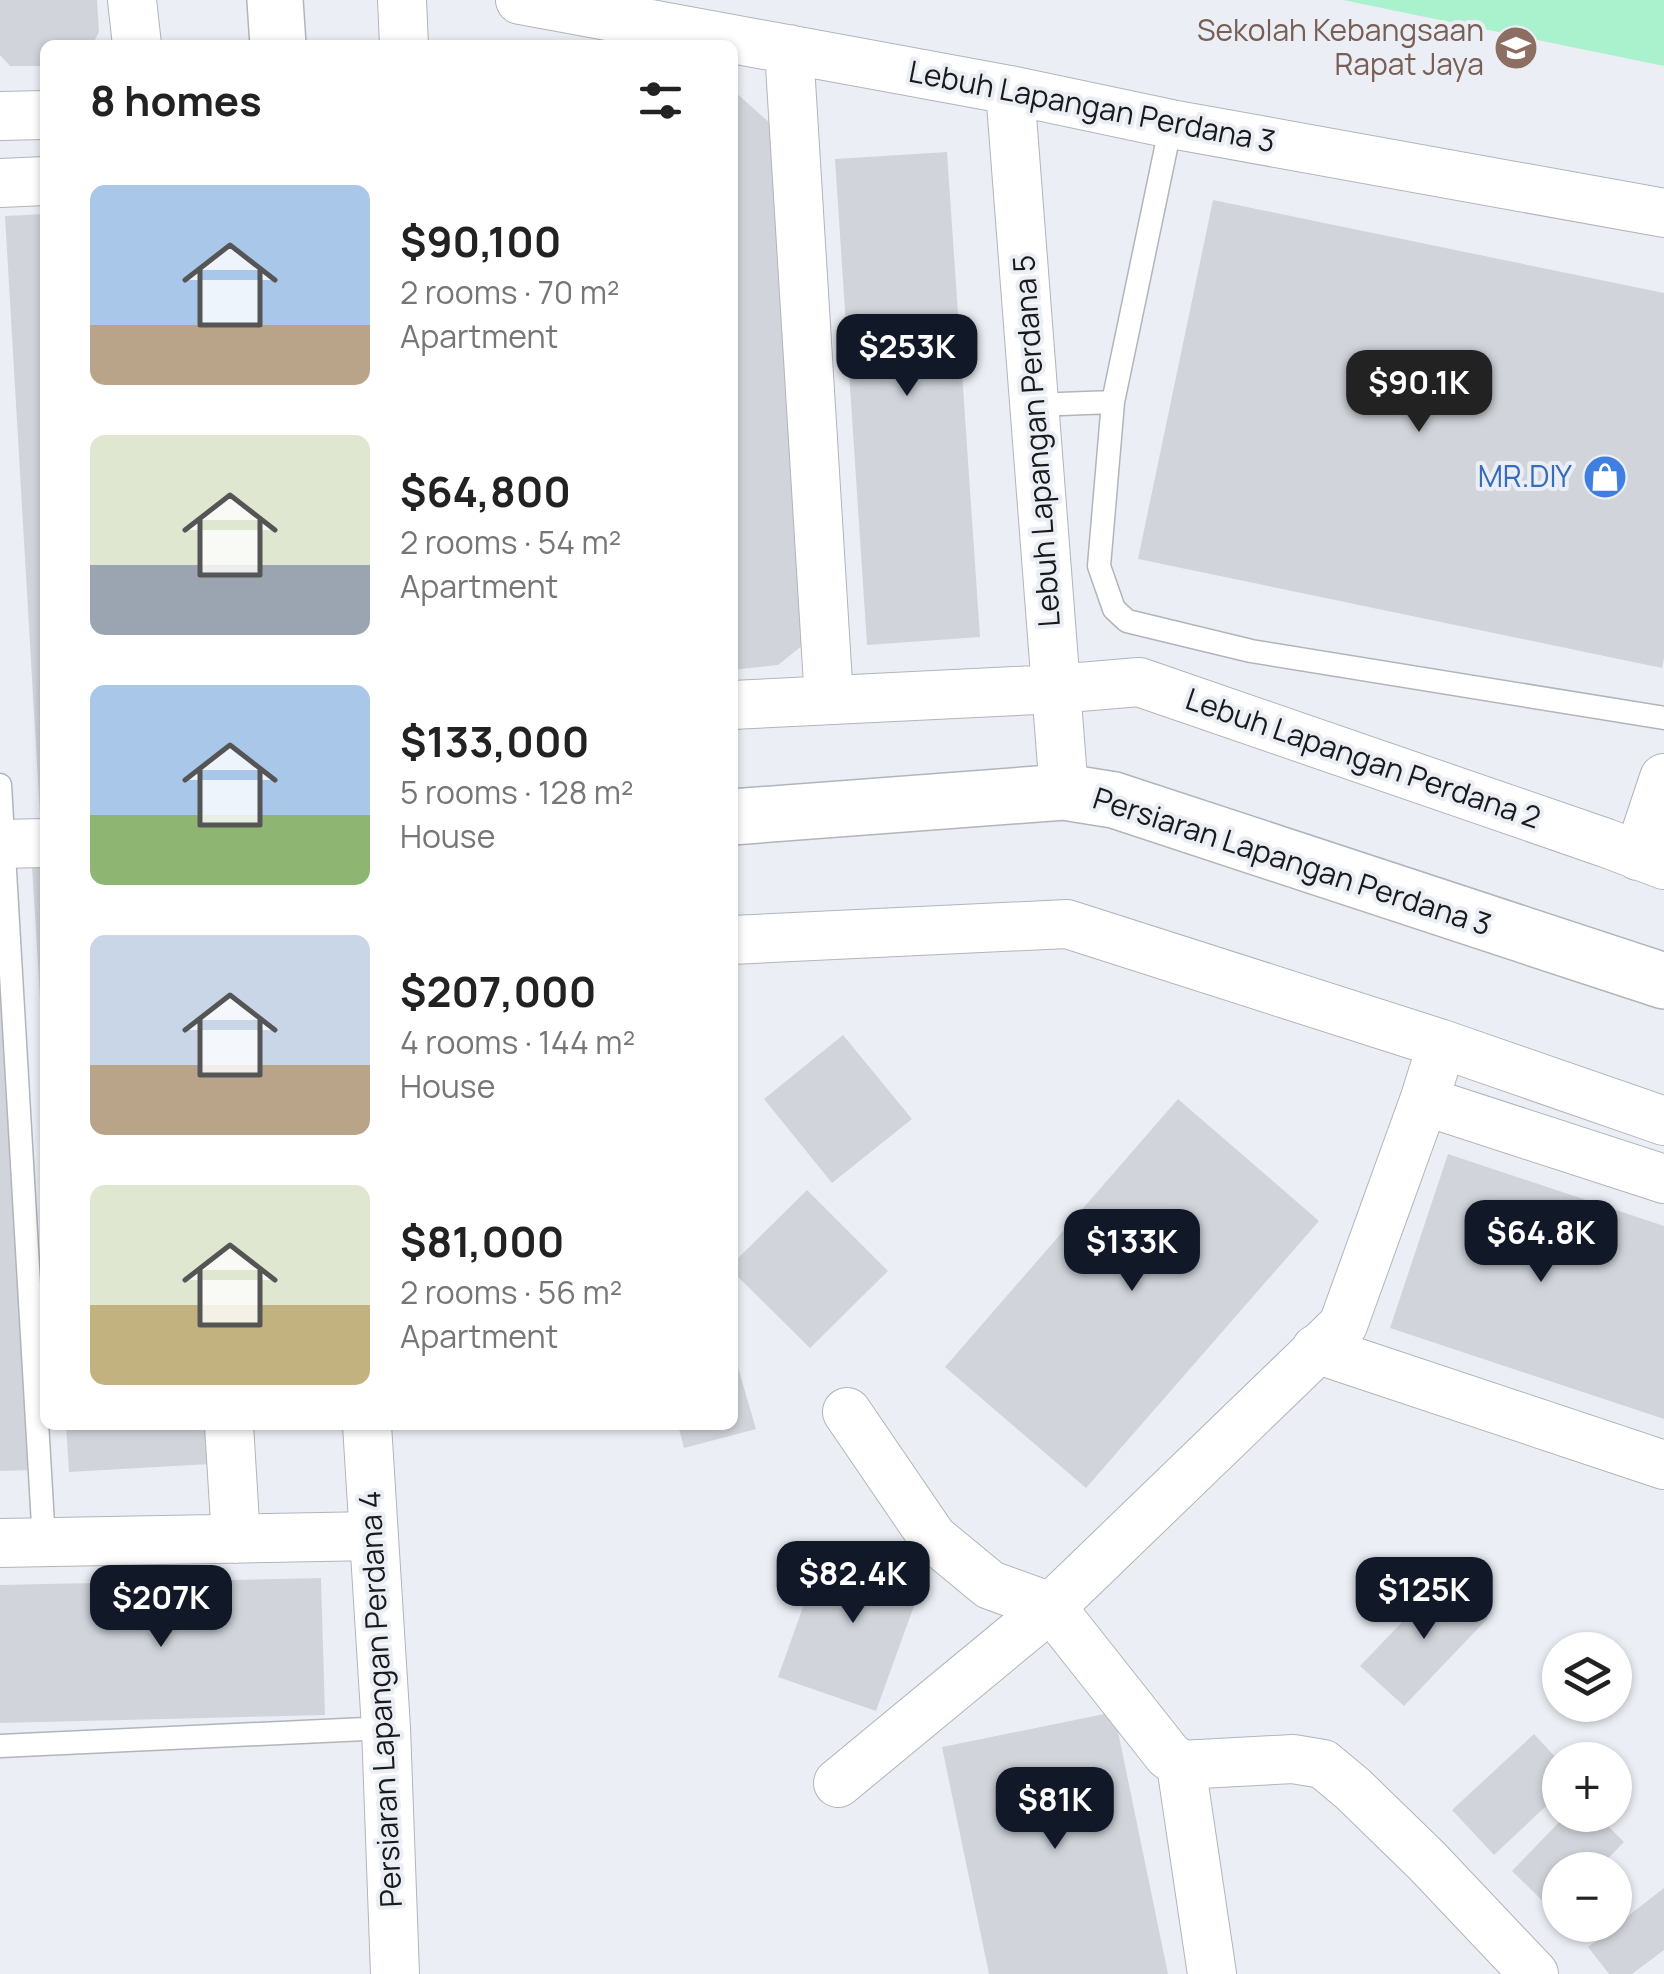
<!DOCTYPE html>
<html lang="en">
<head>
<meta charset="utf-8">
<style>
  body { margin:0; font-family:Manrope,sans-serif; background:#f6f6f6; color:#222; height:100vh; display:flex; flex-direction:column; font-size:38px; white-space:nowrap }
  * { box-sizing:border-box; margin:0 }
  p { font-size:32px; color:#767676 }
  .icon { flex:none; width:55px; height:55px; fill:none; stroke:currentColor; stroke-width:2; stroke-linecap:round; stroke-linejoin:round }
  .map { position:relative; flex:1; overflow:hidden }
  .sheet { position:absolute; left:40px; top:40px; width:698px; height:1390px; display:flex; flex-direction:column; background:#fff; border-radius:15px; box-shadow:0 2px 8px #0004 }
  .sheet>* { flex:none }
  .tools { position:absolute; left:1542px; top:1632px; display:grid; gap:20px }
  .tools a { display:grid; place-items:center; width:90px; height:90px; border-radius:50%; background:#fff; box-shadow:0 2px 8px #0004; font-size:50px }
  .price { position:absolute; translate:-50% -85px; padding:0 22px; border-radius:20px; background:#111827; color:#fff; font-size:32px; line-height:65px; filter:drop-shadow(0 2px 5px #0008) }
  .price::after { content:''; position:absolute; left:50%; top:60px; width:30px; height:22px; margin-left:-15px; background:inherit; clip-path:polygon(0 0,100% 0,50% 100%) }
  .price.active { background:#222; color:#fff }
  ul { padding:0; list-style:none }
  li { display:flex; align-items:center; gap:30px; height:250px; padding:0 50px }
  li span { display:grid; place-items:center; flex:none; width:280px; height:200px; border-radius:15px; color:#555 }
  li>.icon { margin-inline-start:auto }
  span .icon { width:120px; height:120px; fill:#fffc; stroke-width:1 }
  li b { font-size:42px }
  h2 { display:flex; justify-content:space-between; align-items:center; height:120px; padding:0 50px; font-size:42px }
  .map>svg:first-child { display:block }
  .green { fill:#aaf1cd }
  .building { fill:#d1d5db }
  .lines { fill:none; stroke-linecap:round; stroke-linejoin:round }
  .lane-casing { stroke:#b0b5ba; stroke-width:25 }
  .street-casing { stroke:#b0b5ba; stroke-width:50 }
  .secondary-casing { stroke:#b0b5ba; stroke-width:58 }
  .lane { stroke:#fff; stroke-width:22 }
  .street { stroke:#fff; stroke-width:48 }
  .secondary { stroke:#fff; stroke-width:55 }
  .labels { text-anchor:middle; stroke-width:8; stroke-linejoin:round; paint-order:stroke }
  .education-label { font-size:30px; fill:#785e54; stroke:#ebeff5; text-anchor:end }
  .street-label { font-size:30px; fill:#181a1c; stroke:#ebeff5 }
  .shop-label { font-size:30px; fill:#366cbe; stroke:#ebeff5; text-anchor:end }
</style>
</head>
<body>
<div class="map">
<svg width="1664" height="1974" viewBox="0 0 1664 1974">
  <rect width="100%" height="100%" fill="#ebeff5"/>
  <path class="green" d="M1343,0h321v66z"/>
  <path class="building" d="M0,0h97l2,32 -7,13h-47v21h-35l-10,-11z
    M735,92l36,32 41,514 -34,27 -46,5v-577z
    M947,152l33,485 -113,8 -32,-486z
    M1213,200l451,93v365l-2,10 -524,-109z
    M45,214v600l-5,1 -35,-599z
    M45,849v181h-3l-11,-180z
    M0,938l31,532 -31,1z
    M843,1035l69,84 -80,64 -68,-84z
    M1178,1099l141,122 -233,267 -141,-121z
    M1448,1154l216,72v193l-274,-91z
    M807,1190l81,81 -78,77 -78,-77v-7z
    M732,1347l24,82 -72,19 -6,-23h54z
    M66,1425h141l3,39 -141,8z
    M869,1546l59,21 -52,144 -98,-34 44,-123 39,14z
    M1445,1577l43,41 -84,88 -44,-40z
    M321,1578l4,137 -325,8v-138z
    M1114,1712l54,262h-179l-47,-227z
    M1534,1734l26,28v31l-66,62 -42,-45z
    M1566,1815h31l27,27 -27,28h-37v38l-5,5 -43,-42z
    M1664,1888v62l-32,24h-23l-21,-27z"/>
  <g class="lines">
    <defs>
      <path id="lane" d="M1113,402l-14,164 15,43 13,12 124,30 413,67
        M1034,405l79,-3 58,-278
        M0,785l44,757
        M0,1746l386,-18"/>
      <path id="street" d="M132,0l5,45
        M402,0l2,45
        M520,0l490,90 161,34 493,89
        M789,49l40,651
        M1010,90l54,702
        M0,116l45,-1
        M0,183l45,-2
        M732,705l324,-16 83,-7 467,161 58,22
        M0,844l45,-1
        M1638,856l26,-78
        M732,940l335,-16 375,120 222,77
        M1424,1101l240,78
        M1316,1349l348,116
        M847,1412l86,126 57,47 61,22 117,148 13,10 31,209
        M229,1425l7,114
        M367,1425l19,303 9,246
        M0,1543l374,-7
        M1181,1765l112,-6 30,5 30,25 74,72 107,113
        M838,1783l213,-176 292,-282 81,-224 18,-57"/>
      <path id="secondary" d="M275,0l3,45
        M732,817l332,-25 50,8 550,181"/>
    </defs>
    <use href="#lane" class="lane-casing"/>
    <use href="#street" class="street-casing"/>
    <use href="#secondary" class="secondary-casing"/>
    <use href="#lane" class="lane"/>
    <use href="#street" class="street"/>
    <use href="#secondary" class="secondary"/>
  </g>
  <defs>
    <symbol id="school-disc" viewBox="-11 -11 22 22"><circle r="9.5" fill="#8d6e63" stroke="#ebeff5"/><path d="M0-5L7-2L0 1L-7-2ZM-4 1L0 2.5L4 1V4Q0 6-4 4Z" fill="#fff"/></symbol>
    <symbol id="shop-disc" viewBox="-11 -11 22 22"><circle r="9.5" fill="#3f7fe0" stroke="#ebeff5"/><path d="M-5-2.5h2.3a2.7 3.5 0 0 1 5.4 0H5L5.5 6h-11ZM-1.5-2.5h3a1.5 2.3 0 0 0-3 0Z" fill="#fff"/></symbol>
  </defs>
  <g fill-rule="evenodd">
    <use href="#school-disc" x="1491" y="23" width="50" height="50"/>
    <use href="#shop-disc" x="1580" y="452" width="50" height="50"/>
  </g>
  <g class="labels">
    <g class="education-label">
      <text x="1484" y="41">Sekolah Kebangsaan<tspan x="1484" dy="34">Rapat Jaya</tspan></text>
    </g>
    <g class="street-label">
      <text transform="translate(1092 107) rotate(11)" y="10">Lebuh Lapangan Perdana 3</text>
      <text transform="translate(1037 441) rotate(-94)" y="10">Lebuh Lapangan Perdana 5</text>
      <text transform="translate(1363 759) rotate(19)" y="10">Lebuh Lapangan Perdana 2</text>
      <text transform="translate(1292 862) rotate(18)" y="10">Persiaran Lapangan Perdana 3</text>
      <text transform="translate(381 1699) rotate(-93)" y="10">Persiaran Lapangan Perdana 4</text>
    </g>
    <g class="shop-label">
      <text x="1572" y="487">MR.DIY</text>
    </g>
  </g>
</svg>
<div class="tools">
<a><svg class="icon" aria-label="layers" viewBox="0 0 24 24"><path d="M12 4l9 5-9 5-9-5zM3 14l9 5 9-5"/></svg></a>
<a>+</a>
<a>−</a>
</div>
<b class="price" style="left:907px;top:399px">$253K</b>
<b class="price active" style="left:1419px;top:435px">$90.1K</b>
<b class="price" style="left:1541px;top:1285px">$64.8K</b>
<b class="price" style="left:1132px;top:1294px">$133K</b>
<b class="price" style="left:853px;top:1626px">$82.4K</b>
<b class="price" style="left:1424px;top:1642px">$125K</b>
<b class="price" style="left:161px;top:1650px">$207K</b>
<b class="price" style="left:1055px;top:1852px">$81K</b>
<section class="sheet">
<h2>8 homes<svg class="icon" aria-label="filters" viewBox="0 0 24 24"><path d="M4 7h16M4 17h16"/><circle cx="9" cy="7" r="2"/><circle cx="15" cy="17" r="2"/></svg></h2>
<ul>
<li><span style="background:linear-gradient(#a9c7e8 70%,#b9a48a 0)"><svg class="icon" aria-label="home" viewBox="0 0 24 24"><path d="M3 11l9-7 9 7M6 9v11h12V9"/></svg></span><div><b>$90,100</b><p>2 rooms · 70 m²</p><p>Apartment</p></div></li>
<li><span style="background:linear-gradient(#dfe7d0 65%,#9aa5b1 0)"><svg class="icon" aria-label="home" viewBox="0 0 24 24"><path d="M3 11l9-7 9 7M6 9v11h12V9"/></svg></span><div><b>$64,800</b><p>2 rooms · 54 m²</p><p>Apartment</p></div></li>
<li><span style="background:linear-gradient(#a9c7e8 65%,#8fb573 0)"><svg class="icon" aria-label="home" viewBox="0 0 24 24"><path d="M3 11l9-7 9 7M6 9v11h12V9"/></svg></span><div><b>$133,000</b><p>5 rooms · 128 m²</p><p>House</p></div></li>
<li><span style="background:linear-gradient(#c9d6e8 65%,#b9a48a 0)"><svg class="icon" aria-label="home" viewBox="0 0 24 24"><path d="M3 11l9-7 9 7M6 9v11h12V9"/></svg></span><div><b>$207,000</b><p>4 rooms · 144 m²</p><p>House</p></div></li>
<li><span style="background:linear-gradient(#dfe7d0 60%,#c2b280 0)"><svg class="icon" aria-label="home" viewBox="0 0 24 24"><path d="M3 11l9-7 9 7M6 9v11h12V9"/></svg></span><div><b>$81,000</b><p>2 rooms · 56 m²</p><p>Apartment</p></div></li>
</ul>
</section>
</div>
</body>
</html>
